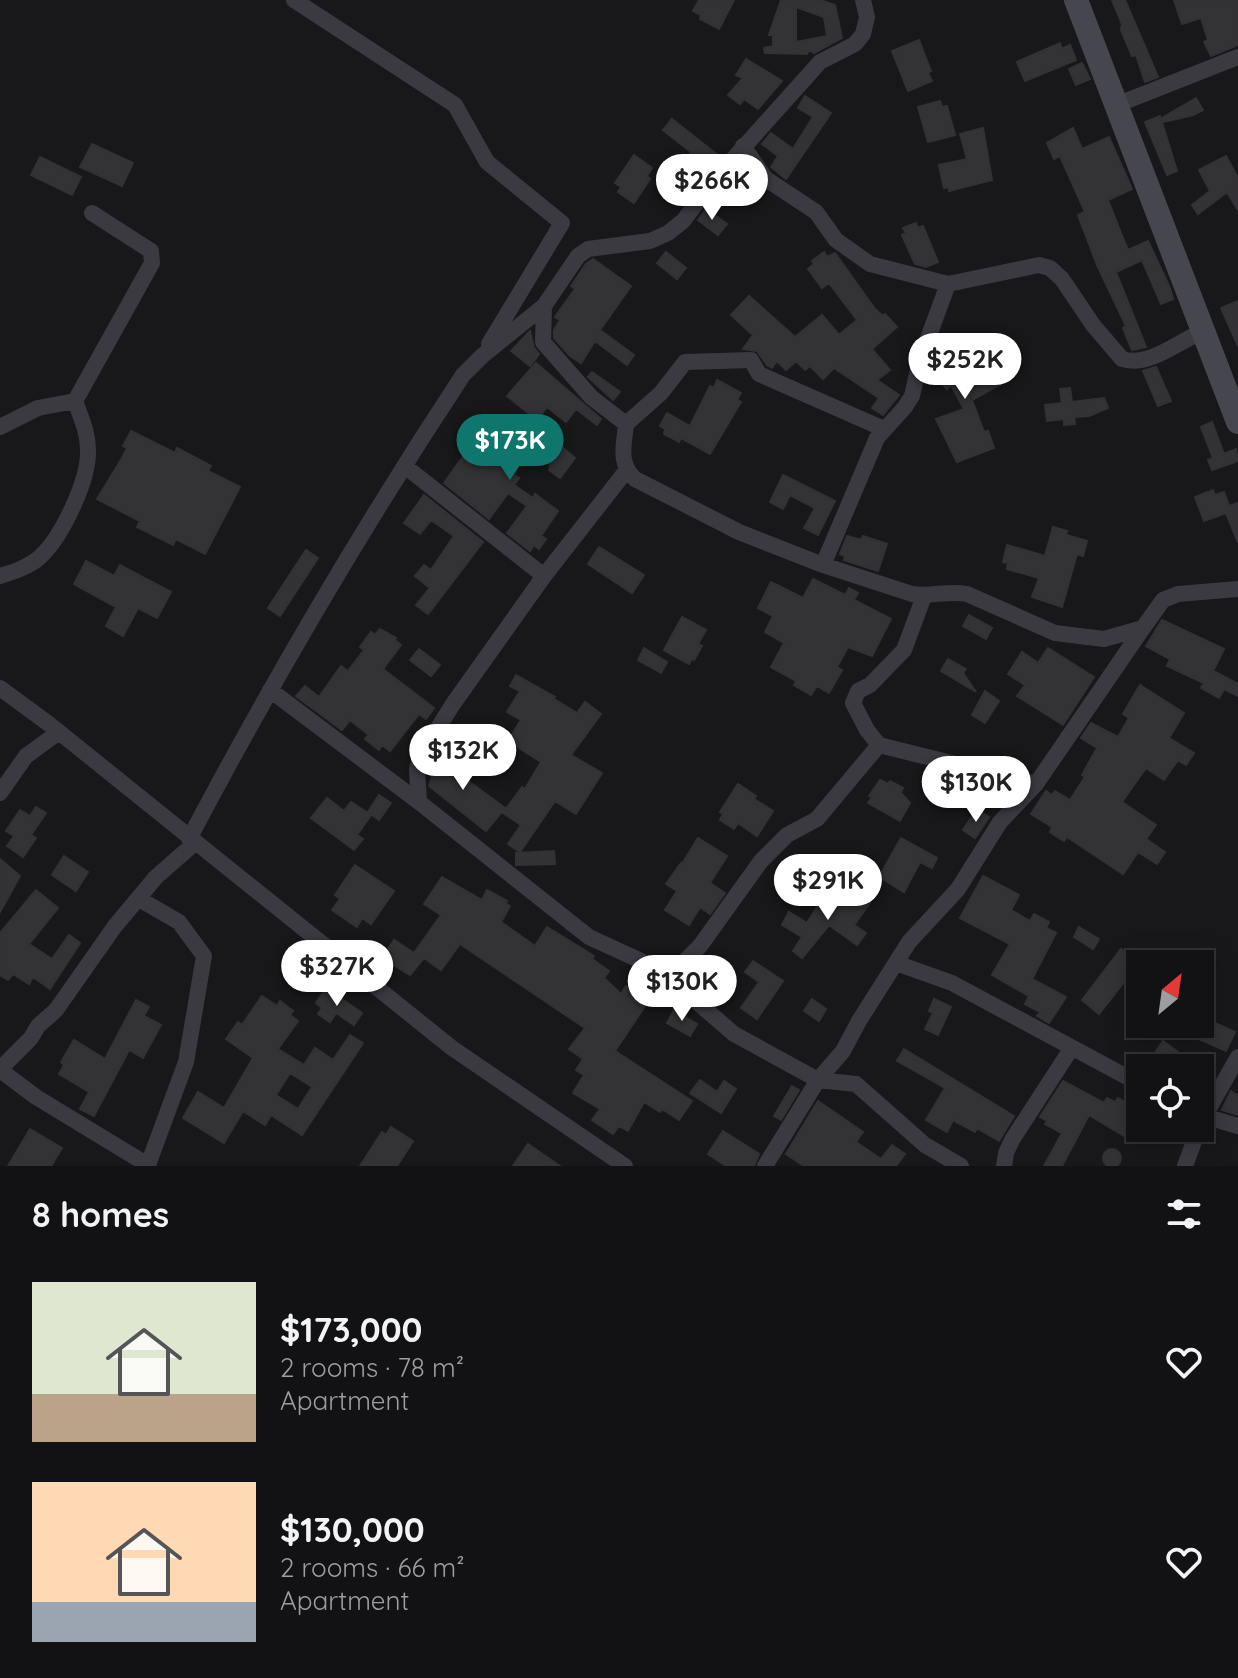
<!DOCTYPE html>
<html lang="en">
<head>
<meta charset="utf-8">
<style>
  body { margin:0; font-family:Quicksand,sans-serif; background:#1f2022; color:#f1f3f6; height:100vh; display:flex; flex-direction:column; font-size:30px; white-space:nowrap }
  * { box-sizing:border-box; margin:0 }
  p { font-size:26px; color:#9c9ea0 }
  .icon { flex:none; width:44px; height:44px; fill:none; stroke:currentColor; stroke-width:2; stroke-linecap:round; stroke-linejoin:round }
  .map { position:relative; height:1166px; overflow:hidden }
  .drawer { display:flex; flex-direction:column; background:#121214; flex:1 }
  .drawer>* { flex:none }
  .needle { width:52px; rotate:29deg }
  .buttons { position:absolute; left:1126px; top:950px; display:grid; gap:16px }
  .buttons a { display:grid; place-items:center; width:88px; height:88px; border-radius:0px; background:#121214; box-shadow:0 4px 20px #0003,0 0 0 2px #313234; font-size:40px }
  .price { position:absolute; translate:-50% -68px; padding:0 18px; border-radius:28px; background:#fff; color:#222; font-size:26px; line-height:52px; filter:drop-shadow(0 2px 4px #0008) }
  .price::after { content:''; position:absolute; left:50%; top:48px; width:24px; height:18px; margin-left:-12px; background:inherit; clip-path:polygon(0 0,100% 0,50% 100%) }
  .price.on { background:#0f766e; color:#fff }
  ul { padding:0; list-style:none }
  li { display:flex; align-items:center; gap:24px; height:200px; padding:0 32px }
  li span { display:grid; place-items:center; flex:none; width:224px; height:160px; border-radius:0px; color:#555 }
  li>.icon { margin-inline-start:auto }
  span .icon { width:96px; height:96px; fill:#fffc; stroke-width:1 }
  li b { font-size:34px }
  h2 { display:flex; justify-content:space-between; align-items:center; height:96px; padding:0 32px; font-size:34px }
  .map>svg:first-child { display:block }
  .building { fill:#333336; stroke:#333136; stroke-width:2; fill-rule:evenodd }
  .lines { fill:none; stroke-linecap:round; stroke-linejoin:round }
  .street { stroke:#3b3a41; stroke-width:16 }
  .secondary { stroke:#46464f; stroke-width:24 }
</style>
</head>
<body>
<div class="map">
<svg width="1238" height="1166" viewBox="0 0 1238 1166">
  <rect width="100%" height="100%" fill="#18181a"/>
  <path class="building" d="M699,0h35l-15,29 -19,-10 1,-4 -8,-4z
    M781,0h39l15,5 7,33 -28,15 -5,-3 -2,4 -42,-1 -1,-5 9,-2v-11h-4zM796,7l28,10 3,19 -31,6z
    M1112,0h13l33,77 -13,5 -9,-27 -4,1 -11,-26 1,-6z
    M1174,0h64v45l-27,11 -7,-14 4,-2 -7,-22 -19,6z
    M919,40l12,31 -3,2 4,8 -24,10 -16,-40z
    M1060,43l2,6 8,-4 6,15 -51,21 -8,-19z
    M746,59l36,22 -24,28 -14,-10 -4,5 -12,-9 15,-17 -7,-3z
    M1082,63l8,16 -14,6 -7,-16z
    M805,96l26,17 -45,66 -15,-12 7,-11 -16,-12 9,-11 22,16 20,-32 -15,-9z
    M1196,98l7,12 -10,5 -30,7 -1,-4z
    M940,101l2,6 5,-1 8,29 -27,7 -10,-35z
    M1160,116l17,55 -10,4 -22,-53z
    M672,119l48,38 -27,33 -16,-12 15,-19 -4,-3 3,-4 -28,-22z
    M983,128l9,52 -43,11v-4l-5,1 -5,-23 28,-6 -7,-25z
    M1073,128l9,21 27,-12 23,52 -24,11 13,33 7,17 20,-9 22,47 3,11 -12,5 -19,-44 -26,12 30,75 -14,3 -9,-22 3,-2 -29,-61 -19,-50 7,-3 -25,-56 -6,3 -7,-16z
    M92,144l41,19 -11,23 -42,-19z
    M634,155l18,13 -5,8 3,3 -16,24 -16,-11 3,-5 -6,-4z
    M1226,156l12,22v32l-11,-18 -29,22 -6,-9 18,-14 -11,-21z
    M40,157l41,20 -9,18 -41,-20z
    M706,209l21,15 -9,11 -20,-15z
    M916,223l2,5 5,-2 15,36 -12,5 -11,-3 -13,-29 4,-2 -3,-5z
    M666,252l20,16 -9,11 -20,-16z
    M824,252l3,5 8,-4 40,56 8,7 2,-2 12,13 -25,22 18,21 -13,10 22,15 -16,20 -11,-7 7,-10 -45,-30 -11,11 -13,-13 -5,4 -9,-9 -10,9 -9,-9 -5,7 -5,-3 -10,-14 -14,-2 10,-14 -22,-20 18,-19 46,41 27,-22 17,20 18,-15 -28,-37 -7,5 -14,-19 6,-5 -2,-3z
    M593,259l38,27 -31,44 34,25 -7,10 -32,-24 -14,22 -11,-7 -16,-18v-8l6,-10 -5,-3 20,-28 -4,-3 15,-22z
    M1238,301v45l-17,-38z
    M530,331l4,17 5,6 -9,12 -19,-15z
    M964,342l24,25 2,-1 11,18 -29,16 12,32 4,-1 6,17 -37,14 -21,-43 28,-10 -13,-24 -4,4 -17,-18z
    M536,363l65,56 -4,6 -21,-16 -10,13 -19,-15 -10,13 -30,-24z
    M1156,367l15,34 -13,5 -15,-35z
    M592,372l28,20 -7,8 -25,-23z
    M717,380l24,13 -4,7 4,2 -31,52 -29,-16 -2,4 -15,-8 1,-5 -5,-3 7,-13 23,13 20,-40 4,2z
    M1070,388l2,14 32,-4 4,10 -19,8 -15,1 1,7 -11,1v-6l-17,2 -2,-16 17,-2 -2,-14z
    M528,419l47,39 -15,20 -11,-8 2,-10 -21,-17 -21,28 10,7 -5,7 19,13 2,-4 23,17 -17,25 5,3 -7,10 -5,-4 -4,6 -23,-18 20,-27 -19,-13 -19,26 -45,-36 28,-39 16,12 12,-17 8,5z
    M1212,422l12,32 12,-5 2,12 -26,9 -4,-10 5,-2 -12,-31z
    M131,431l44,22 2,-5 34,18 -3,5 32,16 -35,67 -29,-15 -3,6 -36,-18 3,-6 -43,-22 25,-41 5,-10 -4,-2z
    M783,475l52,26 -17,34 -14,-7 11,-20 -25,-13 -7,14 -13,-7z
    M1213,490l2,5 9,-3 5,14 9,-3v40l-12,-30 -22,8 -9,-24z
    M424,495l59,47 -55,72 -12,-9 14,-17 -15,-12 9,-11 7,5 23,-34 -23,-16 -11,14 -16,-11z
    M1053,527l14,4 -1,4 21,6 -4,15 -6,-2 -15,53 -30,-10 7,-19 -32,-9 1,-6 -5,-1 4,-17 38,11z
    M847,536l14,4 2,-4 24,8 -9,27 -34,-11 1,-4 -5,-2z
    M599,547l45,28 -12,18 -44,-29z
    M306,550l12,8 -38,58 -12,-8z
    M86,561l28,15 6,-11 51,27 -14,26 -19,-10 -15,28 -17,-10 10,-19 -42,-23z
    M813,579l32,16 4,-7 9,5 -4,7 37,19 -19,37 -24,-9 -11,20 5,3 -13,23 -12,-7 -6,9 -17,-10 2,-4 -25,-14 13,-24 -19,-11 8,-16 -15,-8 13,-26 32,16z
    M969,615l23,13 -6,11 -23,-13z
    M682,617l24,13 -8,14 4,2 -8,14 -2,-2 -3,6 -25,-14z
    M1162,620l62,29 -11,22 25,13v12l-14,-7 -5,9 -18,-10 3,-5 -37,-17 3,-7 -24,-13z
    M380,629l16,9 -1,2 6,5 -18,24 51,39 -8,11 -7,-5 -29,37 -8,-6 -3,5 -14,-11 4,-4 -19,-15 -8,10 -46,-34 9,-10 14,11 22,-31 7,5 16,-21 -4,-3 11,-15 4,3z
    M644,648l23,14 -6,11 -23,-13z
    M1048,648l46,29 -31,48 -46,-29 8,-11 -17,-11 14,-22 16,11z
    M419,649l21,16 -9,11 -21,-16z
    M948,659l18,10 -3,4 13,19 -35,-21z
    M516,675l39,22 -1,2 23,14 8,-11 16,12 -30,41 31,18 -26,41 -21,-13 -35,51 -12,-8 13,-19 -18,-12 19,-26 3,2 16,-27 -33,-21 13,-21 -14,-8 13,-21 -10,-5z
    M1140,685l44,28 -15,25 25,15 -8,12 -8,-5 -14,20 -18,-12 -24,34 34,23 -10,14 19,13 -8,12 -19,-12 -15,22 -56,-37 -3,4 -14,-9 2,-5 -21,-13 15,-23 6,4 3,-4 15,9 15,-23 -3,-2 15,-27 -16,-10 10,-15 27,14 11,-19 -6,-4z
    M985,691l14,10 -14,22 -13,-8z
    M438,749l19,15 -5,5 53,39 -19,23 -57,-45 3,-9 -4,-7z
    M880,780l8,4 2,-3 13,7 -2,5 9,10 -10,18 -32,-18 4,-6 -3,-1z
    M738,784l18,12 -2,3 19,12 -16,25 -19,-13 -4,6 -14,-9 3,-6 -3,-2z
    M379,795l12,8 -12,17 -11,-8z
    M327,798l17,13 7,-9 20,13 -14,20 6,4 -9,11 -43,-32z
    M36,807l10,6 -15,22 5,3 -13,19 -16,-11 7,-10 -8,-5 14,-21 10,6z
    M977,809l12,8 -14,21 -12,-8z
    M698,838l29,18 -17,27 15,10 -15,21 -10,-7 -11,18 -24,-15 12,-19 -11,-7 15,-21 1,1z
    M901,838l36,20 -5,10 -12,-6 -16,30 -25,-15z
    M554,851l1,13 -39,1v-12z
    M64,856l24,16 -12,19 -24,-16z
    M0,859l20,17 -20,36z
    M355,865l39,26 -23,33 -9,-6 -5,9 -25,-17 8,-11 -5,-4z
    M983,876l36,19 -8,15 19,11 4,-7 15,8 -3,6 10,5 -24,46 34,18 -17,26 -12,-7 3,-4 -15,-8 4,-8 -37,-21 18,-31 -50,-26z
    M442,877l40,23 5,-10 20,11 -2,2 5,3 -9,16 34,24 12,-19 47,29 -2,3 17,12 -5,7 17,16 5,-8 23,14 -34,51 77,50 -13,19 -17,-11 -2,3 -16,-10 -16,29 -9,-5 -6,8 -21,-14 8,-11 -27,-16 11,-18 -8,-5 7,-11 -14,-10 16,-21 -125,-84 -19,26 -17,-12 -14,17 -28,-17 12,-18 20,13 27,-38 -17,-11z
    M36,890l22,18 -29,36 23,15 17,-24 11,8 -30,46 -17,-12 -4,7 -16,-10 -5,6 -8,-5v-42z
    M833,892l19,13 7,-10 11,8 -16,22 12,8 -9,12 -28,-20 -27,33 -9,-7 9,-14 -20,-12 7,-13 18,11 10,-16 4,3z
    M1079,927l20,12 -6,10 -19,-12z
    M1121,949l18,14 -40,51 -17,-14z
    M753,961l30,20 -26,38 -16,-11 18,-26 -14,-10z
    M326,988l36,25 -8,12 -18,-12 -6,9 -12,-8 4,-6 -6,-5z
    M262,996l15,10 3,-5 13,10 -3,4 8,6 -20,28 26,16 11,-17 18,12 17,-25 13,8 -61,92 -31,-20 -6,10 -22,-14 -19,32 -41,-25 15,-26 26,16 29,-50 -27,-19 12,-17 4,3zM290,1073l22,14 -14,22 -22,-14z
    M812,999l14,10 -7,12 -15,-10z
    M934,999l17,8 -13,28 -13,-6 8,-16 -4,-2z
    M136,1000l13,7 -5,9 17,9 -18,33 -14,-8 -35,66 -14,-7 9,-17 -30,-18 5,-9 -3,-3 13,-22 31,19z
    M674,1010l23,14 -7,12 -23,-13z
    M1206,1019l29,13 -9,19 -61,-27h38z
    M1163,1041l37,27h-28l-18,-14z
    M904,1049l110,67 -15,25 -22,-13 -2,4 -22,-12 -6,12 -21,-12 19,-32 -48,-27z
    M700,1080l17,12 7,-11 12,8 -15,24 -31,-20z
    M1063,1081l41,22 3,-5 8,4 3,-4 7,4 4,-7 11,6 -5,13 5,4 -6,10 6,4 -6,10 -45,-27 -27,51h-18l18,-33 -17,-9 2,-3 -7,-4z
    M792,1086l7,4 -18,30 -7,-4z
    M1231,1091l7,5v19l-16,-5z
    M818,1101l45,31 -7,10 25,17 11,-14 13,9 -9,12h-92l-18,-12z
    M391,1127l22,14 -16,25h-37l22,-34 4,3z
    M30,1129l32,19 -11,18h-43z
    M723,1131l36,23 -5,12h-28l-18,-12z
    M528,1144l32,22h-47z
    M1103 1158a9 9 0 1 1 18 0a9 9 0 1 1-18 0Z"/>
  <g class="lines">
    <path class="street" d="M294,0l161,105 32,57 75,61 -73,121
      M1116,105l122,-48
      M743,146l23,33 50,33 20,28 34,24 78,20 91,-19 11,3 12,11 31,46 29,34c24,8 51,-13 73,-24l5,-8
      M544,306l-1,36 48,55 35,27c-2,22 -8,39 9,55l104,53 84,33 89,29c19,3 36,-4 55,0l88,39 49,6 39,-11 20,-28 15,-6 60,-5
      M626,424l35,-31 24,-31 66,-2 8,14 125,55
      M0,427l38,-19 37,-7 77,-138 -1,-12 -59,-38
      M406,467l138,109
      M823,565l54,-127 28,-31 7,-11 8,-36 28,-76
      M0,576c13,-4 29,-9 40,-19 22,-20 49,-77 48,-107 0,-18 -7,-32 -13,-49
      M0,688l49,36 403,324 173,118
      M270,690l149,112 170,135 50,23 29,17 66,57 84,46 38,4 69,61 36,21
      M879,745l157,39
      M0,793l26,-37 33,-24
      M419,802l-2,-33 3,-12 33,-53 91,-128 82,-105
      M189,839c84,-159 175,-314 274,-464l19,-19 62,-50 34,-50 10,-7 62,-8 18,-8 15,-12 32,-42 105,-117 35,-18 8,-10 4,-17 -4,-17
      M896,963l56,20 188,101
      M684,991l1,-30 15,-15 61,-85 26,-26 30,-16 62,-74 -12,-15 -14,-27 5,-12 12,-6 34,-35 20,-54
      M0,1069l31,-31 7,-12 18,-16 59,-84 41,-49 40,-35
      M0,1070l36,27 112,68 38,-103 18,-106 -25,-34 -40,-23
      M1200,1115l38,11
      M1200,1124l38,-67
      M765,1166l53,-86 25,-29 16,-30 50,-79 49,-53 42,-67 36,-38 107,-156
      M1004,1166l2,-13 6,-13 59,-91
      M1185,1166l14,-38"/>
    <path class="secondary" d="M1076,0l162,422"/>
  </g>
</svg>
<div class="buttons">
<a><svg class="needle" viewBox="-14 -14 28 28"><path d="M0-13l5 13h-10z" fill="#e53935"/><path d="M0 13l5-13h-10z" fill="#9c9ea0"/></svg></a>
<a><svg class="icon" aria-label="locate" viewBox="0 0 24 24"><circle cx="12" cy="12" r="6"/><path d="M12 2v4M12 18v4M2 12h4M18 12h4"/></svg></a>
</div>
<b class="price" style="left:712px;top:222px">$266K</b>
<b class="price" style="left:965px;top:401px">$252K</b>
<b class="price on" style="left:510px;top:482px">$173K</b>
<b class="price" style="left:463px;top:792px">$132K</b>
<b class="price" style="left:976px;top:824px">$130K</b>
<b class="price" style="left:828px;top:922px">$291K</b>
<b class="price" style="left:337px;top:1008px">$327K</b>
<b class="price" style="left:682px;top:1023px">$130K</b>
</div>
<section class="drawer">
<h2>8 homes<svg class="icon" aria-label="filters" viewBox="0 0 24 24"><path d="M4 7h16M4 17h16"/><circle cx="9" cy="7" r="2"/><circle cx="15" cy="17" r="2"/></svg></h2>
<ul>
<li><span style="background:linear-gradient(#dfe7d0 70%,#b9a48a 0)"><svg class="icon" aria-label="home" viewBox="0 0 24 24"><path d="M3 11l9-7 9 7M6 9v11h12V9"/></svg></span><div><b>$173,000</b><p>2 rooms · 78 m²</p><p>Apartment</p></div><svg class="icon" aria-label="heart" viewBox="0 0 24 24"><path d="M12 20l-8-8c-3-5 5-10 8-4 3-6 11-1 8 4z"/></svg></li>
<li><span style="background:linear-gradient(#ffd9b3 75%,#9aa5b1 0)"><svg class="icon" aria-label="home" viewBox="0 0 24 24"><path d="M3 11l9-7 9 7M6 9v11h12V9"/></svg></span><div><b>$130,000</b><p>2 rooms · 66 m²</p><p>Apartment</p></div><svg class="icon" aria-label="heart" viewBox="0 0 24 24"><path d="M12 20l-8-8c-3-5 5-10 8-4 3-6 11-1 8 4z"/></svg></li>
</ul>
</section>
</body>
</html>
